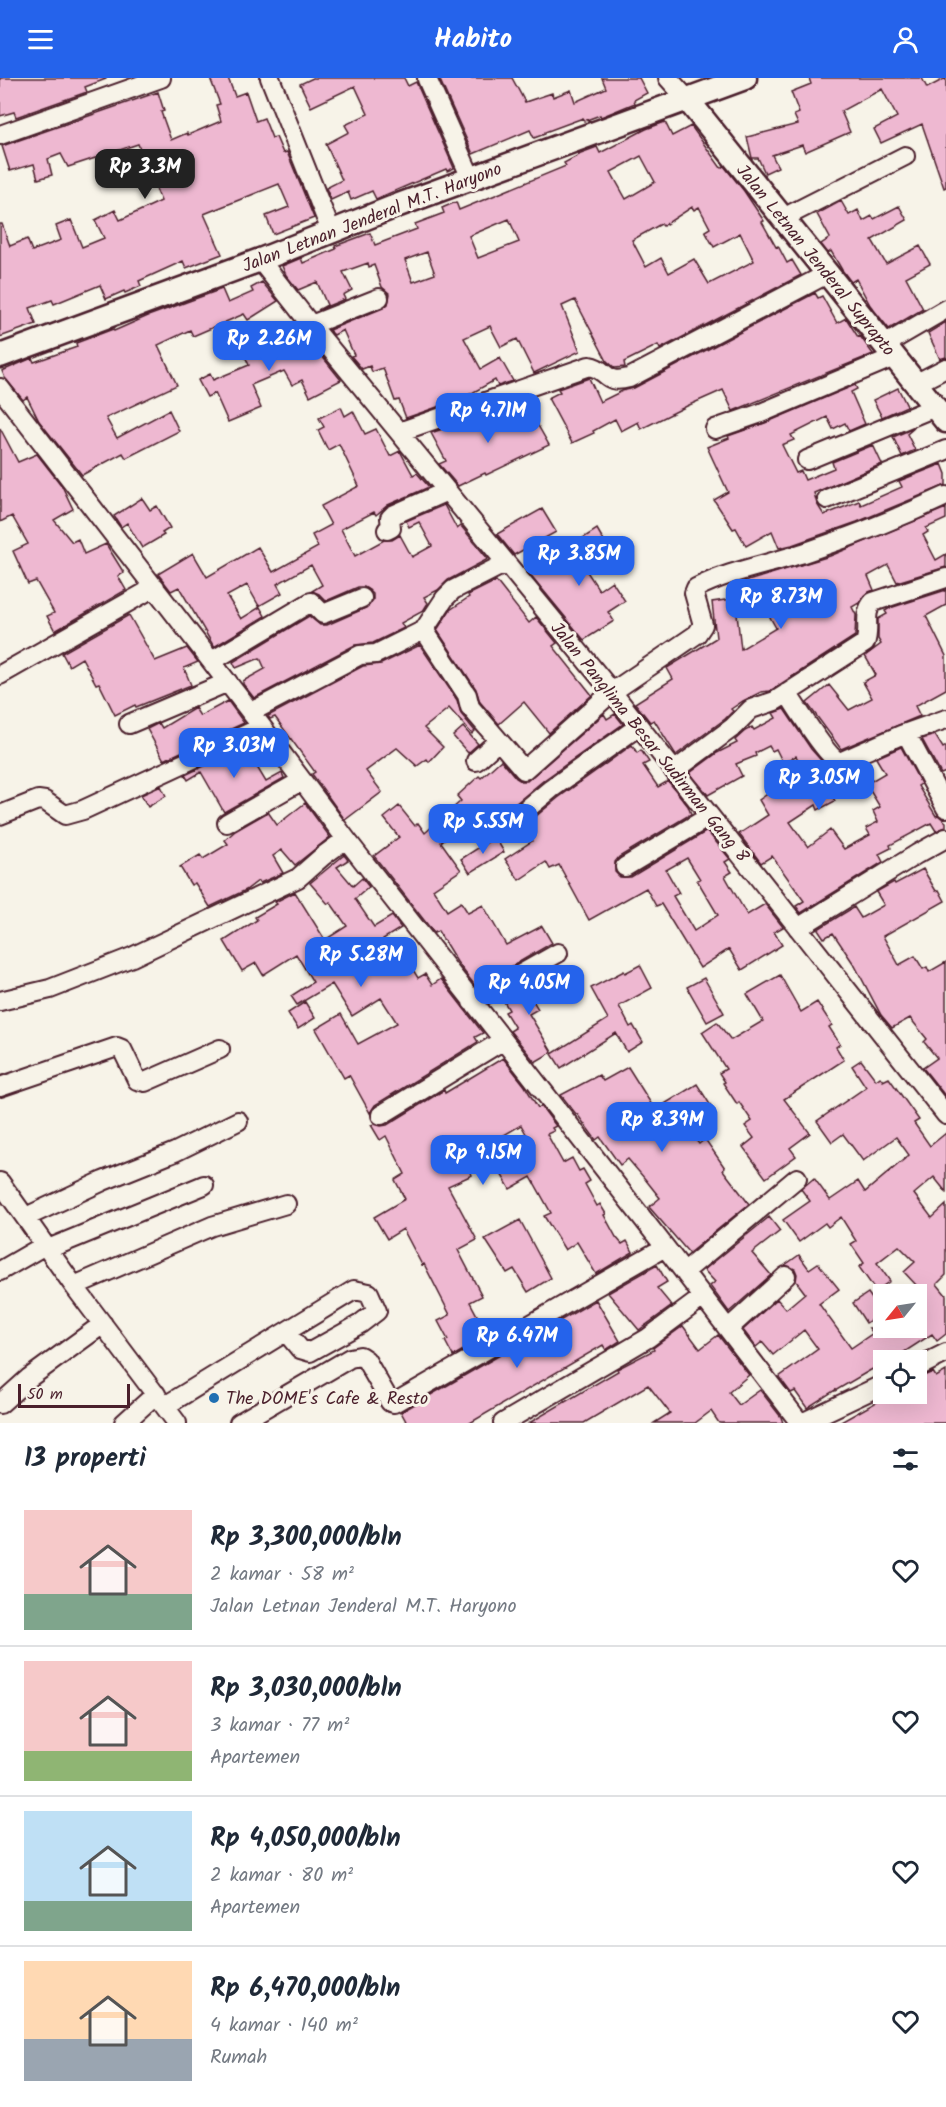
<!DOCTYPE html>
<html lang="id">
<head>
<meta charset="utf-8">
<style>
  body { margin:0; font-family:Kalam,sans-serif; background:#f2f2f3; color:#1f2937; height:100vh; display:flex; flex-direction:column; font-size:22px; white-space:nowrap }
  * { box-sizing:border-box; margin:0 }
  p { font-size:20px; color:#747a83 }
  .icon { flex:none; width:33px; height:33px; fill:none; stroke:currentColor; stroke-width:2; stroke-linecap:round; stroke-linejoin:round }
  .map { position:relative; height:1345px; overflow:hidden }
  .side { display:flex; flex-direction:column; background:#fff; flex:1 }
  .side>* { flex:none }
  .needle { width:39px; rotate:240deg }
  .tools { position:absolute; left:873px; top:1206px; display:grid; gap:12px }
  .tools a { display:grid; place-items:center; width:54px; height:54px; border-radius:0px; background:#fff; box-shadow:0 6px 24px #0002; font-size:30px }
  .scale { position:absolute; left:18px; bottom:15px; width:112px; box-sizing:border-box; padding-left:6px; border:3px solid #4a1f2b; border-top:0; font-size:16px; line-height:21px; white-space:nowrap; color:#4a1f2b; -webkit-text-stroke:4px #f7f3e8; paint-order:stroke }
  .price { position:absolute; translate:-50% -51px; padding:0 14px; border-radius:12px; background:#2563eb; color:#fff; font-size:20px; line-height:39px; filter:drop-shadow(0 2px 3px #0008) }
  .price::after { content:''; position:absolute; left:50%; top:36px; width:18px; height:14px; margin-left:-9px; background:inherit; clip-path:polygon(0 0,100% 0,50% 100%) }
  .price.active { background:#222; color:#fff }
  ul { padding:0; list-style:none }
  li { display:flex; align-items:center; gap:18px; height:150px; padding:0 24px }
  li+li { border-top:2px solid #e0e1e3 }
  li span { display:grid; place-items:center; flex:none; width:168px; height:120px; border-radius:0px; color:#555 }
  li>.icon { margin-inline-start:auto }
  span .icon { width:72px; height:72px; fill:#fffc; stroke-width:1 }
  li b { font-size:26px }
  h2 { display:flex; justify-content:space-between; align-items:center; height:72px; padding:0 24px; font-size:26px }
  header { display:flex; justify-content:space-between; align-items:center; height:78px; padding:0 24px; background:#2563eb; color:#fff; font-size:27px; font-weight:700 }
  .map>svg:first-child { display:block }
  .building { fill:#eeb8d1; stroke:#4a1f2b; stroke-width:1.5; fill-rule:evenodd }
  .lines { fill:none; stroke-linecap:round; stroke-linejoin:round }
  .minor-casing { stroke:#4a1f2b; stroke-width:22 }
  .major-casing { stroke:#4a1f2b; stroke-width:27 }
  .minor { stroke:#f7f3e8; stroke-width:18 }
  .major { stroke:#f7f3e8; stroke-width:22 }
  .poi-dot { fill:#1f6fb2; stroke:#f7f3e8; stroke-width:2 }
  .labels { text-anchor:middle; stroke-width:6; stroke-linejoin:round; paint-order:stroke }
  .street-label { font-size:18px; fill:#4a1f2b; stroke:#f7f3e8 }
  .poi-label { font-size:18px; fill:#4a1f2b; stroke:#f7f3e8; text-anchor:start }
</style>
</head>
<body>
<header><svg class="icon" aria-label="menu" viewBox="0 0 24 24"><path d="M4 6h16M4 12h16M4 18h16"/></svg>Habito<svg class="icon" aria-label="person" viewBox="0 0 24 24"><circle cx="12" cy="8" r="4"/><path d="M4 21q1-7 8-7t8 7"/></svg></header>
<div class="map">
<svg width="946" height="1345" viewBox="0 0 946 1345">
  <rect width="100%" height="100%" fill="#f7f3e8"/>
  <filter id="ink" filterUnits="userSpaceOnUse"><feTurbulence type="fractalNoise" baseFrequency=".0167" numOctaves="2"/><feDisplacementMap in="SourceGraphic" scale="12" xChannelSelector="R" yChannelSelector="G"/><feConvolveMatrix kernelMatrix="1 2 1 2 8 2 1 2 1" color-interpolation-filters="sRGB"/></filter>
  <g filter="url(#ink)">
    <path class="building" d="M0,0h106v1l-21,8 2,5 -71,25 -2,-5 -14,4z
      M210,0h18l7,18 11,-4 10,29 8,-3 8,20 4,-1 7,16 4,-1 27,66 -41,16 -7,-18 23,-9 -10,-23 -75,30 18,40 -36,14 -3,-7 -44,20 2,5 -16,7 -1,-2 -18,8 -6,-14 -46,19 -2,-4 -22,8 6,16 -36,13v-113h2l8,22 17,-7 5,12 29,-11 -5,-14 15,-6 11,27 22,-9 -9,-18 20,-10 5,10 41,-19 -23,-57 -70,23 -7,-13 -13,5 4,16 -14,4 -4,-15 -24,7 -8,-25 156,-54 6,19 -3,1 10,28 16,-7 1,2 33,-14 -5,-16 4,-1z
      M313,0h91l4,8 8,-4 38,86 -7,3 -1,-2 -70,30 -4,-8 -21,9 -3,-8 -17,8 -5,-12 16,-8 -16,-36 23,-12 -4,-7 23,-11 -13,-28 -44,21 -11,-23z
      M439,0h73l13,24 27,-9 1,4 18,-7 4,12 31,-14 -4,-10h37l8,15 -13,7 1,3 -34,14 -1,-2 -16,6 -1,-3 -38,14v2l-11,4 -4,-8 -57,24z
      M809,0h113l5,10 19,-10v109l-2,1 -22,-64 -41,19 -7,-14 23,-12 -15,-28 -41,22 9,21 -45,20 -3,-7 -30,10 6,12 -13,6 -7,-15h-6l-5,-21 51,-13 -4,-9 5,-2 -8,-21 20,-8z
      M665,44l7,14 19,-10 30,42 3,-2 20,25 20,30 -2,1 14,25 2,-1 9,17 5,-3 9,15 -141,74 -2,-4 -34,17 1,5 -10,1 -8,-7 -32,-61 -13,6 18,45 -46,22 -17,-34 -16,8 -11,-21 -26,12 17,31 19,-11 13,23 -15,5 -3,-6 -32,18 -57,20 -7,-18 -4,1 -12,-33 -11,4 -2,-6 -8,3 -11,-13 3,-1 -11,-25 -9,5 -5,-5 54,-22 5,-4 2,-10 -8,-7 -8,-22 -5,2 -1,-4 -25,9 9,18 -9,5 2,4 -27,11 9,-5 -10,-23 -19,8 -12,-15 -4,-9 19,-8 2,5 33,-14 -1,-3 35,-13 5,12 42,-16 -2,-5 29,-11 -2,-5 14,-6 3,8 107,-44 -2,-3 15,-8 -1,-1 19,-7 3,6 46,-24zM641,78l14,26 -29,17 -15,-27zM692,129l2,3 5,-3 11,21 -5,3 9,16 26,-14 14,28 -45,23 -15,-25 -25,14 -8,-15 -15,9 -14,-27 29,-16 2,2zM509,141l10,23 -41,16 -9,-22zM427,174l8,22 -22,8 -8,-22z
      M841,123l8,14 9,-5 5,11 9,-5 2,3 25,-13 8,14 -35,20 14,24 34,-18 10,18 -24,13 17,32 -34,20 -19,-24 -14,-26 -5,3 -9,-12 -11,-19 -3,2 -7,-9 9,-6 -13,-24z
      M262,204l16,19 -30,19 -4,-6 -51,22 -3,-6 -32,15 19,40 -71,33 11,20 52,-28 10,21 -53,27 -3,-5 -41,22 -43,-54 -12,-24 -4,3 -18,-22 -3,-7 30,-13 2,4 43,-15 -1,-4 16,-6 21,-8 1,2 34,-15 74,-27 6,14 25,-11 -2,-4z
      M815,215l3,5 4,-2 15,27 9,-5 12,19 2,-1 13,18 -140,57 -10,-21 -36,16 -46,23 -3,-7 -17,9 -6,-12 -22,12 1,2 -22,10 -24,-45 12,-6 -2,-3 31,-11 11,24 22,-11 12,-3z
      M946,244v35l-6,2 -12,-26z
      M283,249l4,20 18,-9 7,14 5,-2 24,30 -31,16 -8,-16 -10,5 -8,-14 -33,14 10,23 -33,14 -13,-29 -8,4 -9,-17 12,-6 3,6 36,-15 -10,-22 17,-8 -1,-2z
      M855,307l2,4 -6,3 14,32 -16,7 -4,-8 -12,6 -6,-12 -36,18 3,5 -12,5 14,28 5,-2 4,9 29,-12 -2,-6 41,-17 9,19 -68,29 3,11 7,11 35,-14 2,4 41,-18 -3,-6 43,-17 4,10v11l-89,37 -65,23 -13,3 -7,-17 -26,15 -10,-18 -3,1 -19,-29 14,-8 -21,-45 22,-9 -1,-2 37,-13z
      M898,310l9,18 -25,11 -9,-17z
      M513,327l4,9 11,-6 21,37 -63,30 -1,-2 -27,13 -19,-22 7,-3 -15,-28 43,-15 2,5z
      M341,329l4,9 8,-5 12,23 11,-5 14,27 10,-5 13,24 4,-2 12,14 -41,18 -12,10 -2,-3 -33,17 14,27 29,-16h8l8,-5 12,22 20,-11 -13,-24 -10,5 -3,-6 38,-16 13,24 4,-3 27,33 -40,21 -10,10 -14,7 4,6 -5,8 -22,12 3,5 -31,15 -18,2 -101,53 -11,-14v-3l22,-12 -5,-11 -24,10 -3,-6 76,-46 11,9h7l39,-17 7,-8v-6l-4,-4 -5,-3h-6l-32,14 -7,-7 -7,-3 10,-6 -11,-20 -34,19 5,9 -23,13 -12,-21 -20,11 14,23 19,-12 5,9 -51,31 -35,-60 -8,4 -13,-17 35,-21 14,24 51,-30 15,25 45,-25 -6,-12 19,-10 -10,-19 38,-20 -20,-42 -11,6 -10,-20 6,-3 -5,-9z
      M0,350l18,34 19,-8 25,32 11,23 -19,11 18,22 6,-3 6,15 22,-10 18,29 -6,3 8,14 -71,41 -8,-15 7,-3 -18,-32 -8,3 -15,-33 15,-7 -16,-28 -12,6z
      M914,350l-7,6 8,16 -13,6 -9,-19z
      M142,420l8,12 7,-4 13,22 -8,5 2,2 -22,13 -15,-25 -6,4 -7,-11z
      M946,430v11l-20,9 2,4 -5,3 13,25 10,-6v13l-49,15 -9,-17 -20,11 6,14 -5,2 -10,11 -7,4 4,8 -1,21 -85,55 -9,1 -18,9 -12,8 2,2 -8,8 -49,36 -22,-35 -4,2 -15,-19 38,-24 -6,-11 49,-30 -4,-36 34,-5 -8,-13 92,-28zM761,523l15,27 -35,21 -4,-35z
      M542,431l14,23 -42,23 -17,-21z
      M597,451l11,19 -26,16 17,26 13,-9 13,20 -17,11 6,9 -30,19 -55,-67z
      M496,503l33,42 7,-6 21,26 -4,3 39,49 -43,38 -25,-31 -25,22 -19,-22 -4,-13 -39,-59 13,-20 19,-13 -1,-2z
      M946,512v15l-20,11 20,40v33l-31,17 5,10 -79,33 -34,-46 22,-18 20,25 23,-12 -9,-16 13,-7 -11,-19 16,-12 -3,-5v-20l9,-5 -2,-3 5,-3z
      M129,537l26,46 32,-13 11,14 -14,6 7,17 -55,22 -1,-2 -20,10 -16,-32 -3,1 -14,-26 -13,8 -7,-13z
      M420,567l37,55 4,14 14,17 -3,3 -23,-26 -25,20 19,19 -14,15 -2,-3 -10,7 -20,-18 -31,23 16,21 -37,28 -33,-46 3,-2 -40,-55 -5,2 -2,-3 95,-50 18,-2z
      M228,623l16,22 -80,37 -17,-31 12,-6 3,5 33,-20 5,8z
      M784,631l27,40 15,17 -4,2 10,19 -4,2 7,12 -17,9 -2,-5 -26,17 18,25 22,-17 14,19 26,-14 -4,-7 12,-6 -5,-11 7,-4 -14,-23 19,-11 -9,-15 25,-11 20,37 -3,2 18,30 2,-1 8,7v5l-10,4 -5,-8 -41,22 1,3 -12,6 4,8 -82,51 -5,-7 8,-5 -32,-45 -11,7 -22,-29 29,-19 -9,-15 24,-17 3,4 21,-11 -11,-20 -13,7 -7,-14 -4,2 -3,-5 -14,7 1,3 -20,8 6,12 -34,19 -18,-22 27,-20 20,-10 -2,-3 10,-9 7,-4 2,3 22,-12 -3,-5z
      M604,636l3,5 8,-5 8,10 -79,56 -41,34 -4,8 -17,13 -14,-17 -27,24 20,28 -28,19 14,22 14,-9 7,11 15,-8 23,40 36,-19 10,17 -76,44 -19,-25 -19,-31 -4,2 -60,-77 25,-19 -15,-19 15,-12 16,20 3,-3 7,10 36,-32 -4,-5 22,-20 2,2 20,-18 15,18 5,3h6z
      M463,649l15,17 -10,9 -15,-17z
      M935,657l8,13 3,-2v26l-5,2 -19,-35z
      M632,667l5,8 4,-3 8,12 -6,3 15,22 10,-6 20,25 3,8 -72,43 -4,5v10l5,5h11l76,-46 23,28 -5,3 7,10 -7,4 22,39 18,-11 18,23 -9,5 8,13 -40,25 -13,-21 -29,19 -39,-64 -5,2 -10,-18 -57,32 -30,-55 -9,4 -4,-7 -27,18 -14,-21 27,-18 -9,-14 35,-29zM687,780l13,21 -3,1 21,35 -24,16 -21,-35 6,-3 -13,-23z
      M245,669l21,35 16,-9 2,5 -60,34 -23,-40 -13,8 -3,-5z
      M161,708l5,10 -18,11 -7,-12z
      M305,725l25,34 -35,28 -13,-15 -9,6 10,17 -23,10 -2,-2 -12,9 -36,17 -15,-24 -4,2 -11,-18 20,-12 3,4 25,-15 -3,-4 10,-9 33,-19 9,13z
      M495,759l9,15 -34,21 -9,-14z
      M344,777l4,5 -11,7 16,19 9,-8 7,9 -14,12 19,28 18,-11 9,12 -18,11 3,5 -1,1 18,28 9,-5 6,10 7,-4 7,11 9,-6 42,54 -8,4 3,5 -103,63 -5,8 -21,-38 -5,3 -28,-49 25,-15 17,30 39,-21 -16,-25 -29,18 -20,-32 -35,21 -6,-9 22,-14 -17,-28 -33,21 -7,-12 -14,8 -18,-30 33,-21 -2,-3 22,-13 -2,-2 20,-10 30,48 22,-14 -17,-24 -2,2 -18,-21z
      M923,791l13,22 3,-1 6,11 -62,35 16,29 16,-9 8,13 4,-2 2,5 17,-10v135l-23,-29 14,-10 -13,-16 3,-3 -17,-21 -18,10 -11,-13 -26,-49 -22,-33 -9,5 -6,-9 36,-22 7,11 23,-13 -8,-13 18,-10 1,2z
      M640,887l12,23 -33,18 11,21 3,-2 10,17 -16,10 -11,-19 -55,35 -9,-14 56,-35 -17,-31 33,-17 1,2z
      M556,889l5,9 -32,18 9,15 -9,5 23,38 -17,10 -25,-31 5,-3 -10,-16 4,-2 -7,-12z
      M780,897l21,37 16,-10 15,23 -3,2 11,17 -4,3 8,13 -60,39 26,34 -20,15 6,8 -30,22 -23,-31 11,-9 -9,-12 7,-5 -13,-19 -2,2 -14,-21 2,-1 -6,-9 7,-4 -24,-37 15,-10 14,18 32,-19 -16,-27z
      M704,900l20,35 -17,9 -20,-35z
      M305,924l10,16 -17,11 -10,-16z
      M503,980l22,28 13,22 3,-2 15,20 -4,2 2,3 -7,3 16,29 9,-5 7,13 4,-2 7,12 -5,3 12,22 3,-2 6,10 -2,1 12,22 6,7 5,-3 6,11 -37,22 -19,-32 -12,8 -21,-34 7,-3 -20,-36 -21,12 -13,-22 36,-21 -12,-21 -27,16 6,12 -30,17 2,5 -24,11 29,54 -19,10 24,46 -12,6 18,34 -35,20 -8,-15 3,-1 -10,-19 12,-6 -26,-51 -2,1 -19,-36 -16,10 -13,-22 31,-18 -10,-19 10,-6 -19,-38 -6,4 -9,-15 3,-1 7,2 6,-1 57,-35 1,3z
      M861,982l15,20 4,-3 3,4 6,-3 30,42 -5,3 16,23 16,-13v59l-12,-15 -20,17 18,24 14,-13v70l-9,9 9,11v39l-9,7 -5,-7 -40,26h-8v3l-15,8 -34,20v-1l-28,18 -12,-17 -4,2 -12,-16 39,-28 -14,-19 -31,25 -11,-13 -6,5 -13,-17 34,-31 9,10 19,-16 -9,-12 1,-7 -2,-5 -10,-4 14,-10 10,14 9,-6 21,26 -20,15 32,44 22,-15 -4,-5h47v-38l3,-2 -15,-16 11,-10 -16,-16 -22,17 13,18 -14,10 -17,-24 5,-4 -13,-19 5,-3 -15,-24 -13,10 -3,-4 -26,19 -16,-22 27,-19 -9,-12 13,-11 16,22 28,-19 7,11 44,-37 -13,-18 -33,24 -20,-27 -11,8 -15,-21 49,-34 -14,-21z
      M628,989l27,43 42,-26 14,22 -28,18 16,20 6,-5 20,29 -2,2 26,34 -60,49 -40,-46 11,-9 -15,-19 -17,-20 -8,6 -20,-28 -4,3 -19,-26h-1l-15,-19 38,-20 4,6z
      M769,1139l11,14 -28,22 19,22 -42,37 -19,-26 5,-4 -11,-12z
      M520,1142l31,58 -23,14 -14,-23 -7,4 -22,-34z
      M657,1187l10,17 -10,6 15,18 -33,24 -31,-37z
      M868,1215l14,20 -16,10 -13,-20z
      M596,1222l24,41 -14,9 -3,-5 -133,78h-63l-6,-11z
      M683,1248l17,23 18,-14 31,40 -20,17 10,13 21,-15 21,27 2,6h-64l-8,-12 -16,12h-41l16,-10 -22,-28 -64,38h-55l89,-52 -1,-2 37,-19 -1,-2z
      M946,1293v52h-107l52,-29h25v-15l17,-7 3,5z"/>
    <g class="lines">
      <defs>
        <path id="minor" d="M270,0l61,153
          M668,0l19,21
          M427,1l44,99
          M0,57l161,-57
          M783,140l122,-62
          M260,182l51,65 301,367 334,423
          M311,247l68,-27
          M884,267l62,-36
          M915,306l31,-16
          M0,310l262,339 84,112 319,408 135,176
          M715,351l46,-16 133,-56
          M399,354l190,-66c20,3 14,19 40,12l198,-104
          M807,382l128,-53
          M827,421l119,-49
          M387,452l4,-2 -1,-10 3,-3 54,-24
          M424,552l43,65 3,12 54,63 88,-78 85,-58 6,-9 -9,-32 2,-5c35,-18 76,-24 113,-37 47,-16 92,-34 137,-55
          M212,583l99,-59 12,12 39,-16
          M0,597l155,-88
          M787,615c9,13 41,66 53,69l61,-27 45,-16
          M251,634l109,-57 16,-1 48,-24 21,-32 8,-8 53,-27
          M129,646l99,-42
          M906,655l40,75
          M476,683l22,-20
          M674,693l58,-43 19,-19 24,-8 90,-58c6,-14 -3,-29 8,-41l73,-24
          M0,737l38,-15 7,1 20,14 18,-5 179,-83
          M227,745l74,-42
          M510,745l41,-34 88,-63
          M625,789l85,-51
          M798,850l119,-74 29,-16
          M0,923l50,-12 82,-32 166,-79 25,-22 23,-17
          M472,924l86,-49
          M0,1009l117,-40 5,2 15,31 8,2 75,-33
          M381,1037l121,-74
          M0,1104l74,104 103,137
          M26,1139l77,-36 72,-29 63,-31
          M48,1171l156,-64
          M0,1193l45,-26
          M684,1194l113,-94
          M74,1208l138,-60 74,-22
          M728,1251l58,-53
          M916,1290l30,-15
          M0,1326l29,-26 74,-54
          M165,1328l189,-116 15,3 8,18 -17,13 -50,28 -10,-3 -14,-17
          M124,1345l32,-29
          M239,1345l111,-65 10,-2 6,4 24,42 4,1 271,-156
          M503,1345l145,-85 55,-41
          M802,1345l82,-39"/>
        <path id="major" d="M687,21l259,322
          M0,278l260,-96 136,-54 349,-128"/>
      </defs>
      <use href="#minor" class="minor-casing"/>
      <use href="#major" class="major-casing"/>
      <use href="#minor" class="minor"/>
      <use href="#major" class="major"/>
    </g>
  </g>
  <circle class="poi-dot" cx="214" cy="1320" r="6"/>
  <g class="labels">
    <g class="street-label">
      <text transform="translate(372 139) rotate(-21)" y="6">Jalan Letnan Jenderal M.T. Haryono</text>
      <text transform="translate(816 182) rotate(51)" y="6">Jalan Letnan Jenderal Suprapto</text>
      <text transform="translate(650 664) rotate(51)" y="6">Jalan Panglima Besar Sudirman Gang 8</text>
    </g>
    <g class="poi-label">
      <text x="226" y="1326">The DOME's Cafe &amp; Resto</text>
    </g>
  </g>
</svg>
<div class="tools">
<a><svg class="needle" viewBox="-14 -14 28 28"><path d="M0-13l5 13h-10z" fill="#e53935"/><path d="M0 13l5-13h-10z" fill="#747a83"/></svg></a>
<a><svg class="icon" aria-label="locate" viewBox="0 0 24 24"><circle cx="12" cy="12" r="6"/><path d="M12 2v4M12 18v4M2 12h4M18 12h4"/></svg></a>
</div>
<div class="scale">50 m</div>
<b class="price active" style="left:145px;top:122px">Rp 3.3M</b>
<b class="price" style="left:269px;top:294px">Rp 2.26M</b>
<b class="price" style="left:488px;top:366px">Rp 4.71M</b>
<b class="price" style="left:579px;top:509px">Rp 3.85M</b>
<b class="price" style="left:781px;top:552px">Rp 8.73M</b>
<b class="price" style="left:234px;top:701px">Rp 3.03M</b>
<b class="price" style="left:819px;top:733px">Rp 3.05M</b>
<b class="price" style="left:483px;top:777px">Rp 5.55M</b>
<b class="price" style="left:361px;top:910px">Rp 5.28M</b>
<b class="price" style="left:529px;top:938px">Rp 4.05M</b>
<b class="price" style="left:662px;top:1075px">Rp 8.39M</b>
<b class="price" style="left:483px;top:1108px">Rp 9.15M</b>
<b class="price" style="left:517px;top:1291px">Rp 6.47M</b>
</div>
<section class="side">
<h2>13 properti<svg class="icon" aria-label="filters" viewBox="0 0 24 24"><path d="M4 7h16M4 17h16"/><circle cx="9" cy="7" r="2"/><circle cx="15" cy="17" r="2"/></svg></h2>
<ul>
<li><span style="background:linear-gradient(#f6c9c9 70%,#7fa58c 0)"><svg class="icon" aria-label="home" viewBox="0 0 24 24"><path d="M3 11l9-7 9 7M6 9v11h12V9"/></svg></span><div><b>Rp 3,300,000/bln</b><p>2 kamar · 58 m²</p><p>Jalan Letnan Jenderal M.T. Haryono</p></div><svg class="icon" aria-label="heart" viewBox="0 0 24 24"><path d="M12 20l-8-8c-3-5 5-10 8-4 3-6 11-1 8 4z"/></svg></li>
<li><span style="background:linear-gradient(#f6c9c9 75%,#8fb573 0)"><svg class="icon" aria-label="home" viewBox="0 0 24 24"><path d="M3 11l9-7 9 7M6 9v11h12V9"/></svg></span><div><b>Rp 3,030,000/bln</b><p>3 kamar · 77 m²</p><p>Apartemen</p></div><svg class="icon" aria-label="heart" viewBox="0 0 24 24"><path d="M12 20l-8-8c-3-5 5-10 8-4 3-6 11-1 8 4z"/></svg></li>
<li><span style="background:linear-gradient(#bfe0f5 75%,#7fa58c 0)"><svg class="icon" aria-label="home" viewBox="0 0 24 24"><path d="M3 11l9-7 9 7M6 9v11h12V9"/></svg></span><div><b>Rp 4,050,000/bln</b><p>2 kamar · 80 m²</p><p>Apartemen</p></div><svg class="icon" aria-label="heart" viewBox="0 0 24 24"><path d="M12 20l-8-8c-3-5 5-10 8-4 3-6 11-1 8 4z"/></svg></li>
<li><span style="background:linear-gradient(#ffd9b3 65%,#9aa5b1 0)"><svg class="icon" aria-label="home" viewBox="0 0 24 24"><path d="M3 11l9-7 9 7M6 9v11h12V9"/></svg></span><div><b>Rp 6,470,000/bln</b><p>4 kamar · 140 m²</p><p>Rumah</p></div><svg class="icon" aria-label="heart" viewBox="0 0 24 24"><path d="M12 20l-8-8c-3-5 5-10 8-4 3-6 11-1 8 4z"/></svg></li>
</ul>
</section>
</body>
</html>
